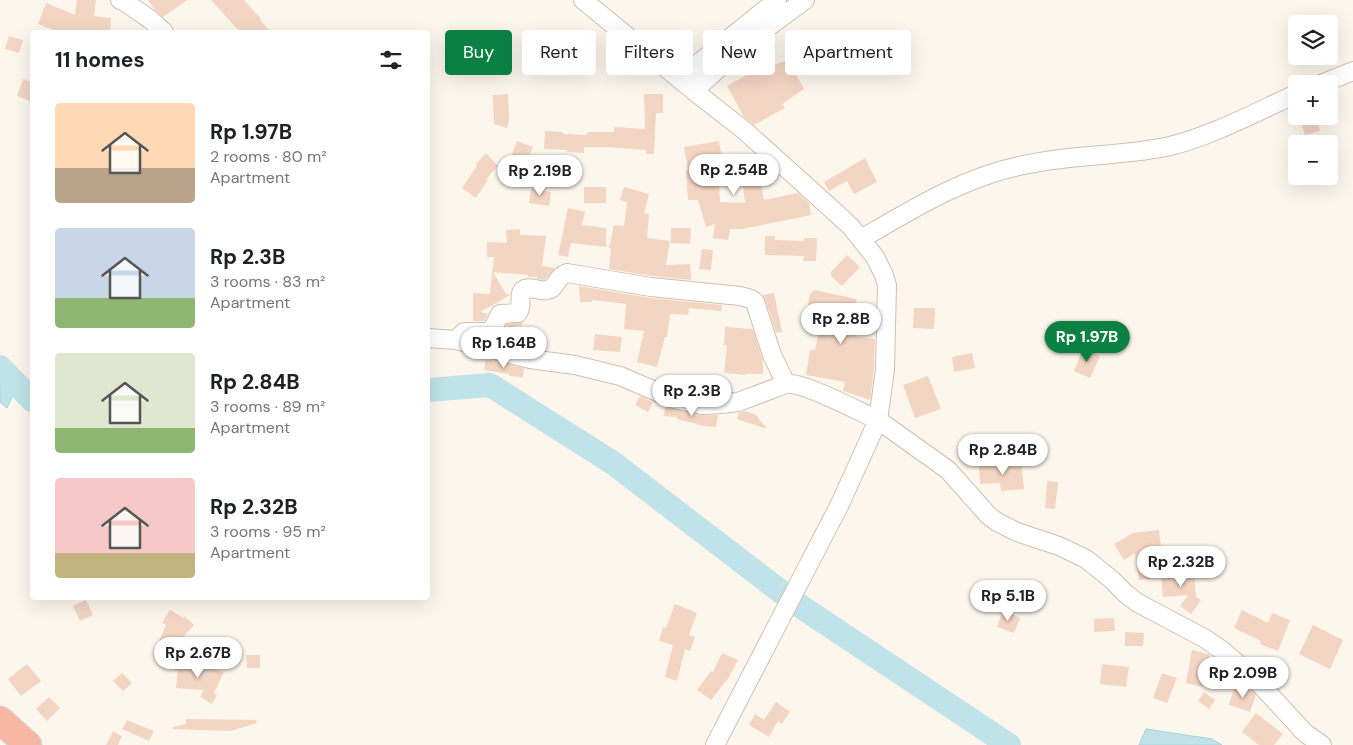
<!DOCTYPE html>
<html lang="en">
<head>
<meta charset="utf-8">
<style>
  body { margin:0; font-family:"DM Sans",sans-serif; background:#f2f2f2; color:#202124; height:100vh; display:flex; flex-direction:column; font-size:19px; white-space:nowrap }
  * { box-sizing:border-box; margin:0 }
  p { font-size:16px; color:#757577 }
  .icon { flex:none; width:28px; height:28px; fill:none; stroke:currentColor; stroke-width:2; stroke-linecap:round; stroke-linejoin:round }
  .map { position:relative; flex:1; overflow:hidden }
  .details { position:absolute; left:30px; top:30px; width:400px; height:570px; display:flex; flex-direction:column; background:#fff; border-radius:5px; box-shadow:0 5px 20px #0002 }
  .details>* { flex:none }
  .banner { position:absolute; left:445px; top:30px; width:475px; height:45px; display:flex; gap:10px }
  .tools { position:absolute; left:1288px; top:15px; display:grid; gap:10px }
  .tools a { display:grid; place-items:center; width:50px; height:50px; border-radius:5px; background:#fff; box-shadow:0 5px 20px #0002; font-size:25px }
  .price { position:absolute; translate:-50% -42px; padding:0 11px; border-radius:18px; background:#fff; color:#222; font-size:16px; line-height:32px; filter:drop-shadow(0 1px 2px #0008) }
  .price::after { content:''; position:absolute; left:50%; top:30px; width:15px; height:11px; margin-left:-8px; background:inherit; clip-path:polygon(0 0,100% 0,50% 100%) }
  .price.selected { background:#0b8043; color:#fff }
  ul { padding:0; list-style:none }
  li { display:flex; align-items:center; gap:15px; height:125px; padding:0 25px }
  li span { display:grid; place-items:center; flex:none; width:140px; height:100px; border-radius:5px; color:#555 }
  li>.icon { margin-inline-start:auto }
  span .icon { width:60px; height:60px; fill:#fffc; stroke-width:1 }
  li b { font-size:21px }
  h2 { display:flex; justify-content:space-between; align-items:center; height:60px; padding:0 25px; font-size:21px }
  .tag { padding:0 18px; border-radius:5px; background:#fff; box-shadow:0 5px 20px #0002; font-size:18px; line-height:45px }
  .tag.selected { background:#0b8043; color:#fff }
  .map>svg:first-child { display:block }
  .water { fill:#bfe3e8; stroke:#a5d3da }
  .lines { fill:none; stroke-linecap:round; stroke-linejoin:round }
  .river { stroke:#bfe3e8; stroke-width:24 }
  .building { fill:#f3d5c3 }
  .minor-casing { stroke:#d1beb0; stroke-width:20 }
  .highway-casing { stroke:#dad1cd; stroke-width:29 }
  .minor { stroke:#fff; stroke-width:18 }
  .highway { stroke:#f7b7a3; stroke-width:26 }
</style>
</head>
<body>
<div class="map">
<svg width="1353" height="745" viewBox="0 0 1353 745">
  <rect width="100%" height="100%" fill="#fdf6ec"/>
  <path class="water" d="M0,359l20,22 -13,27 -7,-6z
    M1146,729l66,10 10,6h-83z"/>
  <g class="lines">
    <path class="river" d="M0,367l32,33
      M428,390l62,-5 123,78 184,141 212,141"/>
  </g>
  <path class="building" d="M77,0h19l-2,16 17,2 -1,14h-52l-20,-8 8,-21 29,12z
    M148,0h39l-24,17 -8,-7z
    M211,0h33l17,19 -1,1 11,12h-31z
    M9,36l14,4 -4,13 -14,-4z
    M788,60l16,29 -22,15 3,4 -31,17 -10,-8 -17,-31 34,-19 1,2z
    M23,79l9,3v20l-15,-6z
    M508,94l1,27 -2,7 -13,-4 -1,-29z
    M644,94h19v19h-7l-2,41h-8v-4l-40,-3h-22v6l-17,-1v-2l-23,-1 1,-18 18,1v2l24,1v-3h27v-5l31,2z
    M1310,116h6l4,15 -15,4 -5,-16z
    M517,141l16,6 -6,16 -16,-6z
    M719,141l4,22 -5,1 2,38 25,1 -2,-17 18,-3 3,17 34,-7 11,10 2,12 -69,14h-12l-2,11 -15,-2 2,-14 -9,3 -8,-27h-10l-2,-30h2l-4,-23z
    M486,153l12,13 -12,13 2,1 -12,18 -14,-10 15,-22 -1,-2z
    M865,158l12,24 -23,12 -7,-13 -18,10 -5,-9z
    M584,187h22v16h-22z
    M624,187l25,7 -5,19 5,1 -2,24 23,3 -4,24 24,-1 1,16 -39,-4 -43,-7 2,-21h-2l5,-23 10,1 3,-24 -7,-2z
    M531,189l20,3 -2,14 -20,-3z
    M568,208l17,4 -3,13 24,3v19l-35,-4 -3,14 -10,-2z
    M671,228h20l-1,16 -19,-1z
    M520,229v6l26,1 -4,30 13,2 -9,11 -2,1 -7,-1v-2h-9v-2l-35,-3 13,22h4v1l-30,17 8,2 -4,7h-11v-28l17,1 4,-37h-7v-15l20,1 -1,-13z
    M765,236h10v4l29,1v-3h13l-1,23h-13l1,-5 -39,-1z
    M702,249l11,1 -2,20 -12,-1z
    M847,255l13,12 -18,19 -11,-10v-4z
    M579,286l71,12 72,7 -1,6 -32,-3 -1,7 -18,-1 -3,23h-2l-8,30 -20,-5 7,-31 -20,-2 2,-25 -34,-4v2h-12z
    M814,290l43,9 -5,11 9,1 -5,26 19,2 -1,30 -4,31 -27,-9 2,-9 -39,-7 4,-25h5l7,-37 -15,-3 3,-16z
    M774,293l8,39 -6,1 -11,-34 -2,-4z
    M914,308h21l-1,21 -21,-1z
    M522,322v4h-6l-2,12 -13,-2 6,-12z
    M725,327l28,2 10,32v13h-17v1l-22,-2 3,-28h-3z
    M595,334l27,3 -2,15 -27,-2z
    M1083,349l17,7 -10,22 -16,-7z
    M972,353l3,15 -21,4 -2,-15z
    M486,359l38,9 -1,9 -14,-1v-2l-25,-4z
    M928,376l13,33 -26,9 -12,-33z
    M640,396l13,6 -5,10 -13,-7z
    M665,407l35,8h18l-2,12 -19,-2v-1l-20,-5v-2l-13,-1z
    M745,411l10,3 12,15 -30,-10 2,-6z
    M1021,462l3,27 -23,2 -1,-8 -20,1 -1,-18z
    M1047,481l11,1 -3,27 -10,-1z
    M1159,530l2,18 -14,1 4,30 -12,1 -4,-27 -11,7 -10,-16 19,-11z
    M1173,572l1,1 20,-1 2,25 5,3 -10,14 -11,-8 8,-11 -25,2 -2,-24z
    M86,600l7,15 -13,6 -7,-15z
    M675,604l22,9 -8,22 6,2 -5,14 -5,-2 -8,32 -12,-4 8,-32 -14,-4 4,-14 3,1z
    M170,610l14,8 1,-1 9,8 -17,18 5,2 -4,12 -22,-8 10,-24 -4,-2z
    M1003,610l17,8 -6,15 -17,-6z
    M1242,610l26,13 4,-10 18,7 -12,31 -18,-7 1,-3 -27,-13z
    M1114,618l1,13 -21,1v-13z
    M1313,625l30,15 -13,29 -31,-15z
    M1125,632l19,1 -1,13h-18z
    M1192,650l16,4 2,1 -1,3 8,2 14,13v5l-25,-4 -3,13 -17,-4z
    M722,653l16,7 -9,17 -18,23 -14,-10 14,-19 2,1z
    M246,655h14v13h-13z
    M176,659l16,2 -1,3 33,8 -10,21 3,2 -5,9 -12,-7 4,-7 -28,-2 2,-17h-3z
    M27,664l14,17 -20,15 -13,-17z
    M1102,664l27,3 -3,20 -26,-3z
    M122,673l10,10 -9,8 -10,-10z
    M1162,673l15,5 -10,25 -14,-5z
    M1235,685l16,5 5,5 -6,17 -21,-7z
    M1204,692l11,8 -6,9 -11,-8z
    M49,697l11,11 -13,13 -11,-12z
    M776,702l14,10 -8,12 -4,-3 -9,16 -20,-12 6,-11 9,6z
    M1256,713l27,21 -9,11h-15l-17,-13z
    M186,719l70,1 1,3 -27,8 -57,-2v-2l13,-3z
    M127,720l27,11 -5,10 -27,-12z
    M113,731l9,5 -4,9h-12z"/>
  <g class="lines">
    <defs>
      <path id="minor" d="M120,0l5,2 26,18 13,12
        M583,0l111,91 51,40 90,81 16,15 24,30 9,18 3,10 -2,85 -7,50 70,50 40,45 9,7 20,10 42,14 27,13 25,20 15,15 12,9 66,35 19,13 35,31 47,51 17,12
        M679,79l98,-79
        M1321,84l32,-13
        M694,91l51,-47 60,-44
        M861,239c50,-29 101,-61 158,-73 27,-6 55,-9 83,-11 22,-2 46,-4 68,-9 44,-11 84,-33 126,-52
        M428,338l28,2 74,19 45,6 45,11 54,23 28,6 19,-1 17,-2 48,-18c16,-3 74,28 92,36l-38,84 -125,241
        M456,340l8,-8h22l6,-2 8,-16 18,-1c5,-7 0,-18 5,-23 6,-5 17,2 24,0 10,-1 8,-13 20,-17l84,14 89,9 11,3 4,3 17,53 14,29"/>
      <path id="highway" d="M0,720l28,25"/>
    </defs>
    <use href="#minor" class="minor-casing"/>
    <use href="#highway" class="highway-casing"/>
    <use href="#minor" class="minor"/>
    <use href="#highway" class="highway"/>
  </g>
</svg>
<div class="tools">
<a><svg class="icon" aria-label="layers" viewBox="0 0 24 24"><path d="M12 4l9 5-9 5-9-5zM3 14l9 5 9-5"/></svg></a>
<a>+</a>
<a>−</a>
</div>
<b class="price" style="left:734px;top:196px">Rp 2.54B</b>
<b class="price" style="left:540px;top:197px">Rp 2.19B</b>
<b class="price" style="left:841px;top:345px">Rp 2.8B</b>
<b class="price selected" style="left:1087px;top:363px">Rp 1.97B</b>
<b class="price" style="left:504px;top:369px">Rp 1.64B</b>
<b class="price" style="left:692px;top:417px">Rp 2.3B</b>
<b class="price" style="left:1003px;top:476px">Rp 2.84B</b>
<b class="price" style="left:1181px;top:588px">Rp 2.32B</b>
<b class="price" style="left:1008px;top:622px">Rp 5.1B</b>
<b class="price" style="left:198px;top:679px">Rp 2.67B</b>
<b class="price" style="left:1243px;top:699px">Rp 2.09B</b>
<div class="banner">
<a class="tag selected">Buy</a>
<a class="tag">Rent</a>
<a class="tag">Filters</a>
<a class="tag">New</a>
<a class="tag">Apartment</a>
</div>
<section class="details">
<h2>11 homes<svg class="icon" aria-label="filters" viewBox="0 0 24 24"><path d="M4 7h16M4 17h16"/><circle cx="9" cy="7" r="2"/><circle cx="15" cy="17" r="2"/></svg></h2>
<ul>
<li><span style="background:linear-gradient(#ffd9b3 65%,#b9a48a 0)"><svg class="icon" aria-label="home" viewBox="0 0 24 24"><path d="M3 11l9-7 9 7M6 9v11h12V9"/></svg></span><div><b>Rp 1.97B</b><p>2 rooms · 80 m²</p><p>Apartment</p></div></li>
<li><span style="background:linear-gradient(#c9d6e8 70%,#8fb573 0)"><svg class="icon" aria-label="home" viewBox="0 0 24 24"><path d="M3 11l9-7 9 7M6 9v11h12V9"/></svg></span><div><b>Rp 2.3B</b><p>3 rooms · 83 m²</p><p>Apartment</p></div></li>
<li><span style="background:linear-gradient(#dfe7d0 75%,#8fb573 0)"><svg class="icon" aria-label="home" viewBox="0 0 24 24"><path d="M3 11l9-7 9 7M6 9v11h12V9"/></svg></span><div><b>Rp 2.84B</b><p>3 rooms · 89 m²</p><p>Apartment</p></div></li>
<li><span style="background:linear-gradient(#f6c9c9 75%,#c2b280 0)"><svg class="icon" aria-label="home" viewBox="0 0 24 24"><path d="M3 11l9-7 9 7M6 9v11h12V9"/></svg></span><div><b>Rp 2.32B</b><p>3 rooms · 95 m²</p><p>Apartment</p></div></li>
</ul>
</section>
</div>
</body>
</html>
